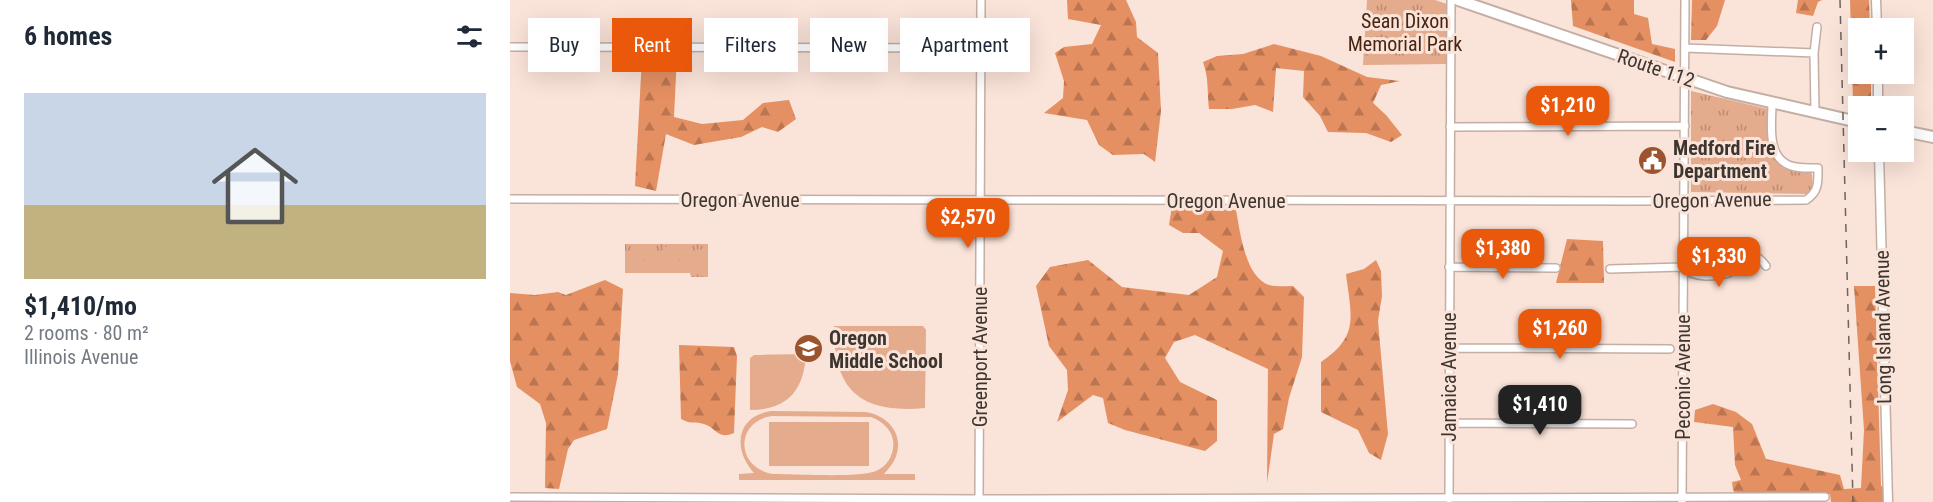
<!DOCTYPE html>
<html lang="en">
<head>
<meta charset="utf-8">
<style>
  body { margin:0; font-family:"Roboto Condensed",sans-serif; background:#f6f6f7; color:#1f2937; height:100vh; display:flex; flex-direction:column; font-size:22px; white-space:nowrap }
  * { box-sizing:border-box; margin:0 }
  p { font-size:20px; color:#747a83 }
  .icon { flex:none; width:33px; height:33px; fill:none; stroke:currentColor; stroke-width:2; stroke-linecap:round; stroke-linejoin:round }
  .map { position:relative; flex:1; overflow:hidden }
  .side { display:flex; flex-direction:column; background:#fff; width:510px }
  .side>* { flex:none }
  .banner { position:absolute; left:18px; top:18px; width:570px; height:54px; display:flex; gap:12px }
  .tools { position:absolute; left:1338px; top:18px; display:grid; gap:12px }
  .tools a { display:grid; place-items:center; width:66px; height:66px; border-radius:0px; background:#fff; box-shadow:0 6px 24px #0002; font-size:30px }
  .price { position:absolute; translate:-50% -51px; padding:0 14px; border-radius:12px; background:#ea580c; color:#fff; font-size:20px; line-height:39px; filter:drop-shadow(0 2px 3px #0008) }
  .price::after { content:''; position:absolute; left:50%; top:36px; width:18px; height:14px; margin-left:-9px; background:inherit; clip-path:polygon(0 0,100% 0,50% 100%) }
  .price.on { background:#222; color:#fff }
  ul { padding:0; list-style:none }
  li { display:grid; align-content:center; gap:12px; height:318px; padding:0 24px }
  li span { display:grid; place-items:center; height:186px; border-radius:0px; color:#555 }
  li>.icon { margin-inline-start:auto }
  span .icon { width:108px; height:108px; fill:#fffc; stroke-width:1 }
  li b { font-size:26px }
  h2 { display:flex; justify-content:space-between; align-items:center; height:72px; padding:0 24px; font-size:26px }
  .pill { padding:0 21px; border-radius:0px; background:#fff; box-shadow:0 6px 24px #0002; font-size:21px; line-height:54px }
  .pill.on { background:#ea580c; color:#fff }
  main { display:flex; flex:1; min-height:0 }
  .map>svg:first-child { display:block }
  .grass { fill:url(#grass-tufts) }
  .forest { fill:url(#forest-firs) }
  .garden { fill:#e5ab8d; fill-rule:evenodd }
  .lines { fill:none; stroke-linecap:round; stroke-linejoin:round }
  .minor-casing { stroke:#c4aea4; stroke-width:10 }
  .tertiary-casing { stroke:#c4aea4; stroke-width:11 }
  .primary-casing { stroke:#c4aea4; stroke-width:14 }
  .minor { stroke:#fff; stroke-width:7 }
  .tertiary { stroke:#fff; stroke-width:8 }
  .primary { stroke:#fff; stroke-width:10 }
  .rail { stroke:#6f635d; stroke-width:1.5; stroke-dasharray:8 8; stroke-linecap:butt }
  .labels { text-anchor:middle; stroke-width:6; stroke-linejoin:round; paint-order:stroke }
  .park-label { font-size:20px; fill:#472512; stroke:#fae3d8 }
  .street-label { font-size:20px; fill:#3d3530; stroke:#fae3d8 }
  .poi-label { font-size:20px; font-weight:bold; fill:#3d3530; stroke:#fae3d8; text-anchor:start }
</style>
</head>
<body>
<main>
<section class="side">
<h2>6 homes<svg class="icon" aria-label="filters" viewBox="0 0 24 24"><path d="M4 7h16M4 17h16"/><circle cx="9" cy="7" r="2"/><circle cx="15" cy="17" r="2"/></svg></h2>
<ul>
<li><span style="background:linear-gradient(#c9d6e8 60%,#c2b280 0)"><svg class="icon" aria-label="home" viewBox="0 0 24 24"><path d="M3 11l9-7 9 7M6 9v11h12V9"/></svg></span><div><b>$1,410/mo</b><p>2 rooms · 80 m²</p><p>Illinois Avenue</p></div></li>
</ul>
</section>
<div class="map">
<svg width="1423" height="502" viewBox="0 0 1423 502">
  <defs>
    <pattern id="grass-tufts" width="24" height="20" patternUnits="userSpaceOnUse" patternTransform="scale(1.5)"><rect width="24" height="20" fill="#e5ab8d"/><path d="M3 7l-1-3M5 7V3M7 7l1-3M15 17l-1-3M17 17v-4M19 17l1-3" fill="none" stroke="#bb8c74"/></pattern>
    <pattern id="forest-firs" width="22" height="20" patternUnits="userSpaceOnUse" patternTransform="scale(1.5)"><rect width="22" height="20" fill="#e59062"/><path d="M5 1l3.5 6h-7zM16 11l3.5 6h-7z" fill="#bb7651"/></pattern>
  </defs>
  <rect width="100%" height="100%" fill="#fae3d8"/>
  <path class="grass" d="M857,0h68l12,4 -1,60 -83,1z
    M1181,91l77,18v36l15,23 25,3 4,3 1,15 -6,5 -116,-2z
    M115,244h83v33h-17l-1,-4h-65z"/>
  <path class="forest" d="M557,0h59l10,22 1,15 21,16 3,58 -6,51 -11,-8 -31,1 -14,-10 -12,-25 -43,-7 19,-15 1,-17 -9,-28 9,-6 28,-3 9,-19 -33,-6z
    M1061,0h63v14l14,4 4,26 23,5v13l-102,-36z
    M1182,0h33l-8,26 -11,14h-15z
    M1288,0h24l-4,2 -5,14 -17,-3z
    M1340,0h19l1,28h-12v46h13v24l-7,8 -6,1 -5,-5z
    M764,44l47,12 46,21 33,4 -19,4 -8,18 13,12 16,20 -11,7 -25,-9 -38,-1 -8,-16 -17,-19 1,-26 -28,-3 -3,44 -18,-7 -23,4h-23c-2,-18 0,-30 -6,-47l14,-6 26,-2z
    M167,55l-3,62 28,7 41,-4 20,-17 26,-3 7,19 -18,13 -16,-5 -21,10 -47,8 -28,-11 -10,57 -21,-5 7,-129z
    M662,206l64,4c4,21 9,67 33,75 7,2 17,1 24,1l11,11 -2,60 -13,41 -6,31 -9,5 -7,49 1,-114 -73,-34 -21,7 -9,16 15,24 37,18v41l-12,10 -80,-21 -17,-7 -5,-25 -10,-3 -36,27 11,-32 -1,-20 -18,-24 -13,-60 14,-19 38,-7 34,27 67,8 28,-18 6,-26 -24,-18h-16l-14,-8z
    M1057,239l36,2 1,42h-48z
    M866,260l5,11 1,25 -4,25 10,113 -7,26 -12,-7 -11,-23 -37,-18v-50c39,-26 30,-46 25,-88l18,-5z
    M95,280l18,9 -5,85 -11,55 -33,11 -6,9 -9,40 -14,-1 1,-65 -6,-19 -23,-17 -7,-26v-68l25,2 23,-3 8,3z
    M1344,286h21l6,200 6,1 1,15h-57l-1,-8 -95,-1 -2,-3 -1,-8 9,-2 -6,-15 -2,-38 -39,-5 1,-12 18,-6 23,8 16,12 14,35 74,16 4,14 17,-1 3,-58z
    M169,345l55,2 3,9 -3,77c-17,7 -17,-5 -30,-9 -9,-3 -12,1 -23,-5z"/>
  <path class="garden" d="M121,247h21v10h-21z
    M154,247h21v10h-21z
    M185,249l10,1 -1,21h-9z
    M121,260h21v10l-21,-1z
    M154,260h21v10h-21z
    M324,326h89l3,4 -1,78c-64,6 -92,-17 -91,-82z
    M296,354c-2,37 -19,56 -56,56v-52l4,-3z
    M261,411l94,1c20,2 38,20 32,41 -2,9 -8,15 -13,21h31v6h-176v-6l15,-1c-21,-23 -19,-56 17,-62zM262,416l99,1c11,4 20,12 22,23 2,13 -5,26 -17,31 -15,7 -83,3 -103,3 -38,-6 -38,-53 -1,-58z
    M259,422h100v44h-100z"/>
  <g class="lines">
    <defs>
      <path id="minor" d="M0,47l471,1
        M1175,48l129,5
        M1305,113l-1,-60 3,-26
        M940,127l235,-1
        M0,199l1120,2 176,-1c13,-8 12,-18 12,-32 -10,0 -25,1 -33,-5 -18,-11 -13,-42 -13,-60
        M939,267l107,1
        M1100,269l73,-2c11,12 32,10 46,6 4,-5 7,-14 11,-17 11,-6 21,3 26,10
        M939,348l221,1
        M939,423l183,1
        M0,497l469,2 846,-2
        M469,499l2,-499
        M939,499l2,-499
        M1172,502l3,-502"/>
      <path id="tertiary" d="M1366,0l1,28
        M1368,74v32
        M1369,152l9,350"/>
      <path id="primary" d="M948,0l269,92 131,30
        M1394,131l29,6"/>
    </defs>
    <use href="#minor" class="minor-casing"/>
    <use href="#tertiary" class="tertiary-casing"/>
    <use href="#primary" class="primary-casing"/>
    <use href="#minor" class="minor"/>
    <use href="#tertiary" class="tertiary"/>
    <use href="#primary" class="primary"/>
    <path class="rail" d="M1330,0l13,502"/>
  </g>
  <defs>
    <symbol id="civic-disc" viewBox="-11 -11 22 22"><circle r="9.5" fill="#9b542d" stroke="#fae3d8"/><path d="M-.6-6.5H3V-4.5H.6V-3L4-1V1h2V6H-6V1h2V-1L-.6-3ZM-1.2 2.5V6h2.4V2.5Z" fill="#fff"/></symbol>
    <symbol id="school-disc" viewBox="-11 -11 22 22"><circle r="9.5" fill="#9b542d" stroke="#fae3d8"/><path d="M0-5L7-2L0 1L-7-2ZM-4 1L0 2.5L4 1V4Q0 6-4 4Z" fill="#fff"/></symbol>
  </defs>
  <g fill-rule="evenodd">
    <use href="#civic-disc" x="1126" y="144" width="33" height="33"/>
    <use href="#school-disc" x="282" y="332" width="33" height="33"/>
  </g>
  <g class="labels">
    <g class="park-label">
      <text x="895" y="28">Sean Dixon<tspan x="895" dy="23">Memorial Park</tspan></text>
    </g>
    <g class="street-label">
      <text transform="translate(1146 68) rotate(19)" y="7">Route 112</text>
      <text x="230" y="207">Oregon Avenue</text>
      <text transform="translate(1202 200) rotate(-1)" y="7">Oregon Avenue</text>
      <text x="716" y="208">Oregon Avenue</text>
      <text transform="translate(1373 327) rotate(-91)" y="7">Long Island Avenue</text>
      <text transform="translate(470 357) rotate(-90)" y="7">Greenport Avenue</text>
      <text transform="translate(939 377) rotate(-90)" y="7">Jamaica Avenue</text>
      <text transform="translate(1173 377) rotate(-90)" y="7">Peconic Avenue</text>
    </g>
    <g class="poi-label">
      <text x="1163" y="155">Medford Fire<tspan x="1163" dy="23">Department</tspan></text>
      <text x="319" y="345">Oregon<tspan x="319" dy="23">Middle School</tspan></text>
    </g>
  </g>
</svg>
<div class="tools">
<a>+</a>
<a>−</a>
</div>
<b class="price" style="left:1058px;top:137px">$1,210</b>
<b class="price" style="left:458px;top:249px">$2,570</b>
<b class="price" style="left:993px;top:280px">$1,380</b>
<b class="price" style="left:1209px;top:288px">$1,330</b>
<b class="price" style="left:1050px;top:360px">$1,260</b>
<b class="price on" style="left:1030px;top:436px">$1,410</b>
<div class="banner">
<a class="pill">Buy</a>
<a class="pill on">Rent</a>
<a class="pill">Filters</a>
<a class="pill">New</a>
<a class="pill">Apartment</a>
</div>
</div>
</main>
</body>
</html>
